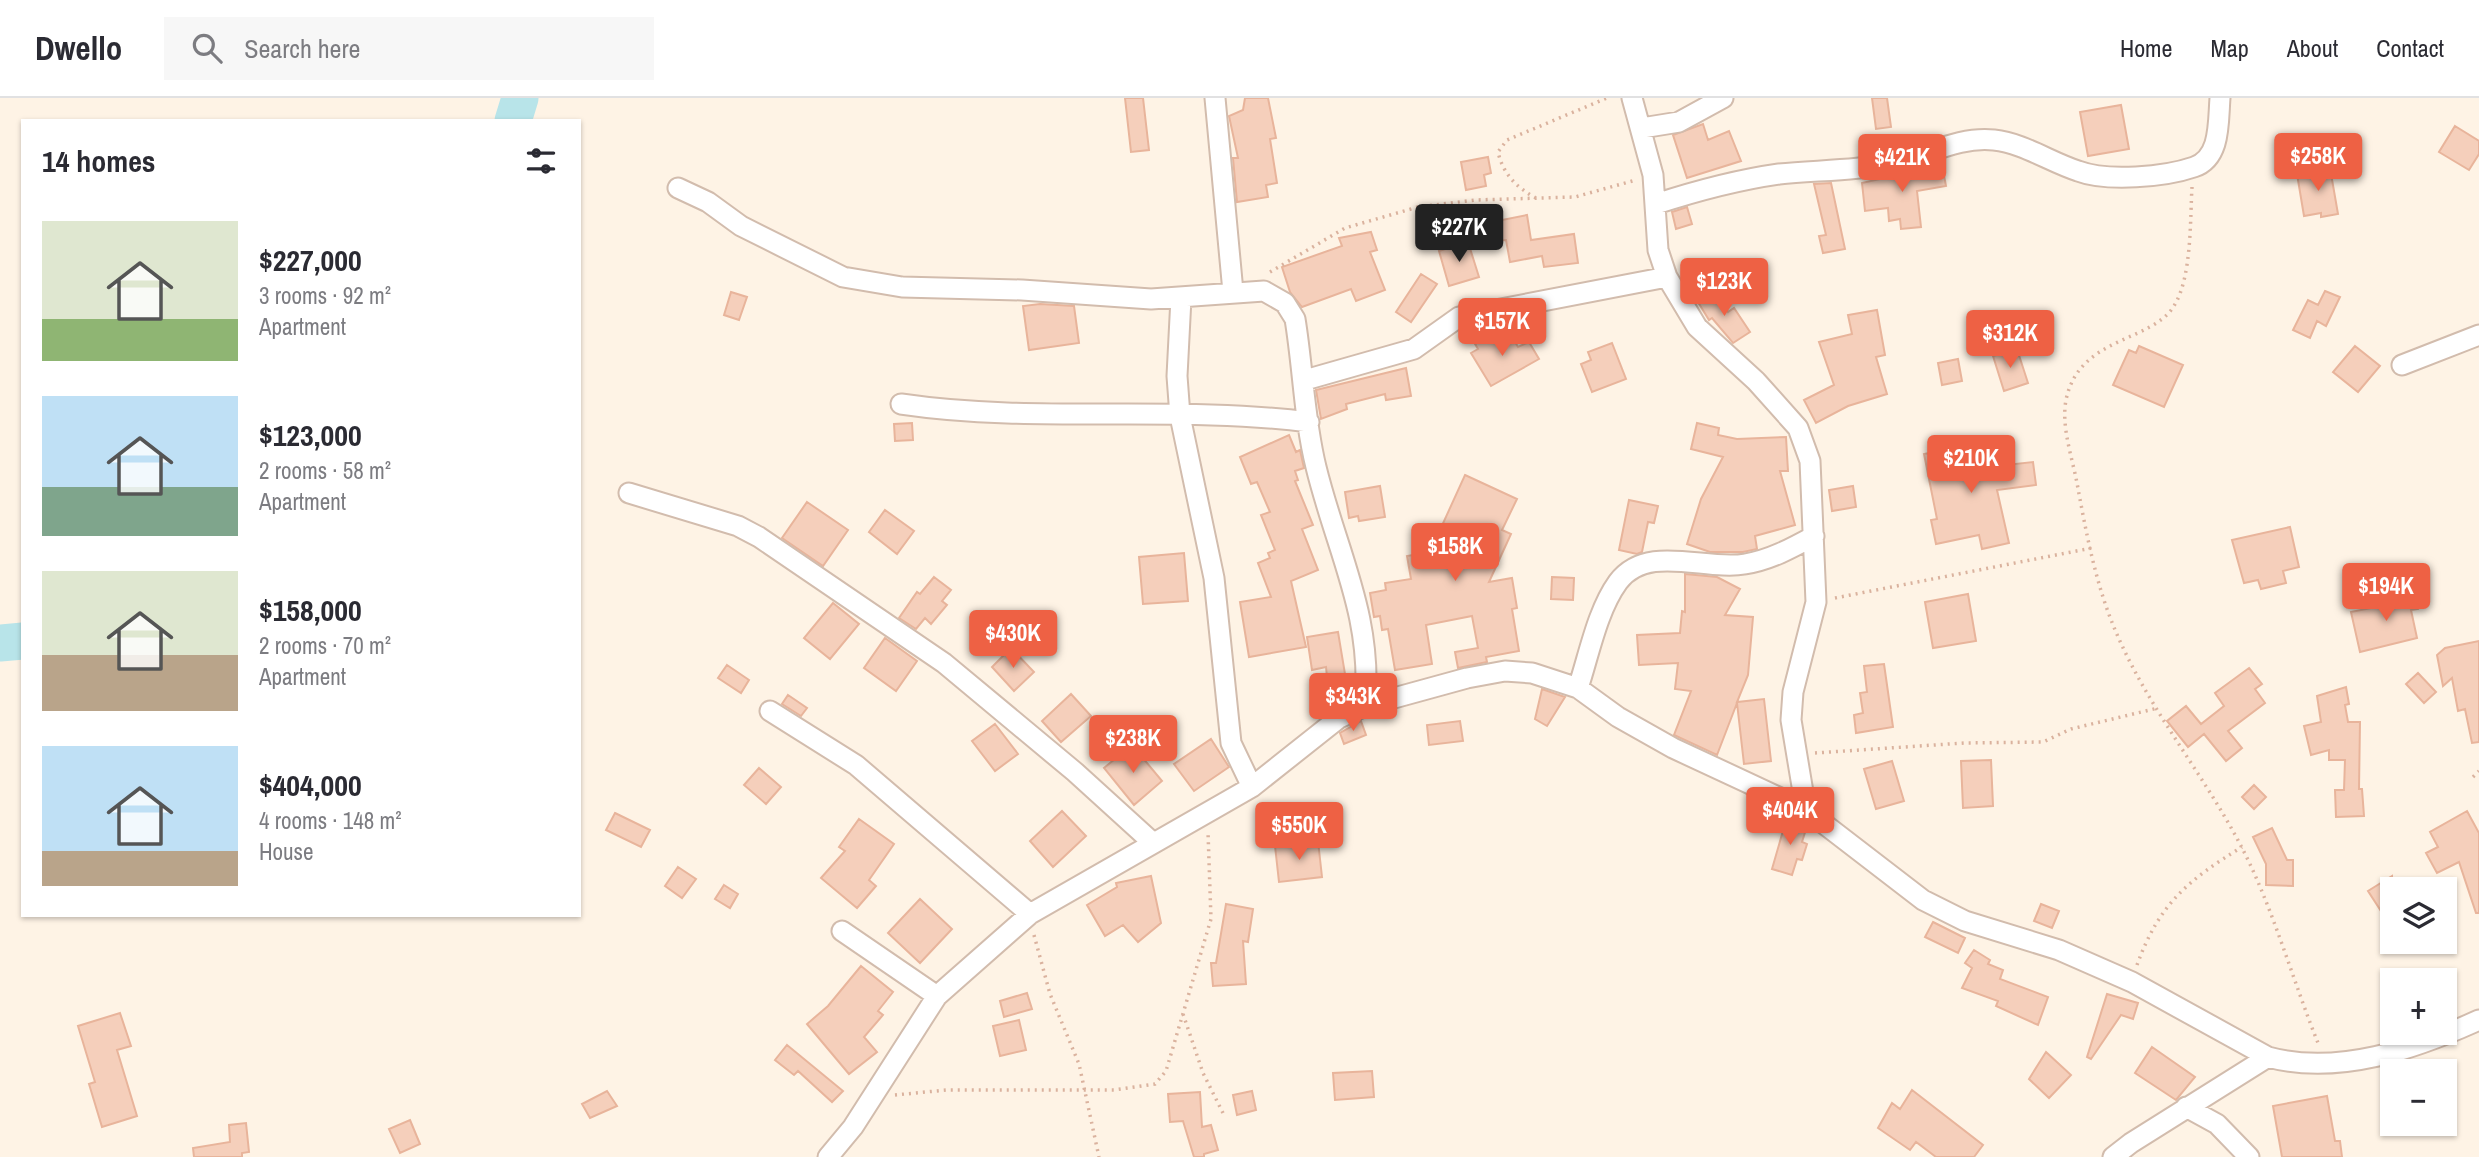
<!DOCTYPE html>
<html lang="en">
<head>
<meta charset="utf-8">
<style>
  body { margin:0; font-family:"Archivo Narrow",sans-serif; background:#f7f7f7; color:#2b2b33; height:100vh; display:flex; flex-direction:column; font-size:26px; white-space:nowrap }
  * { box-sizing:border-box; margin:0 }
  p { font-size:23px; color:#7c7c81 }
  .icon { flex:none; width:38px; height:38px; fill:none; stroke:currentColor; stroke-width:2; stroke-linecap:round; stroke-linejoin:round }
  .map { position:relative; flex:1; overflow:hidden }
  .drawer { position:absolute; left:21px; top:21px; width:560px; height:798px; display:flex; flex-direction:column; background:#fff; border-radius:0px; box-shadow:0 2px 5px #0004 }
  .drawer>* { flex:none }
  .controls { position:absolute; left:2380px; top:779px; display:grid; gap:14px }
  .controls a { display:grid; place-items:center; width:77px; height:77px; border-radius:0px; background:#fff; box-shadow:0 2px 5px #0004; font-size:35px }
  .price { position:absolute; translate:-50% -60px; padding:0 16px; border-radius:7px; background:#ee6144; color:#fff; font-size:23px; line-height:46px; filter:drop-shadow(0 2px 4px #0008) }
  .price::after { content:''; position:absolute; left:50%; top:42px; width:21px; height:16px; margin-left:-10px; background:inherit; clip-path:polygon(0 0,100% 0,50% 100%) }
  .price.active { background:#222; color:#fff }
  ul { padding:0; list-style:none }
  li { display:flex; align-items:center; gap:21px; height:175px; padding:0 21px }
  li span { display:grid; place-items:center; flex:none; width:196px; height:140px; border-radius:0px; color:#555 }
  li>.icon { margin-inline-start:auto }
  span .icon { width:84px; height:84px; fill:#fffc; stroke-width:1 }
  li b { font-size:30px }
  h2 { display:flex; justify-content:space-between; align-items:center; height:84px; padding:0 21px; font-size:30px }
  header { display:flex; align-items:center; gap:42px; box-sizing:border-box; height:98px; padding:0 35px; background:#fff; border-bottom:2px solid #e1e1e2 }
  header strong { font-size:33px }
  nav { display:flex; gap:38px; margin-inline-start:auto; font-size:24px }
  .search { width:490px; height:63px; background:#f7f7f7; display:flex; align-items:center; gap:18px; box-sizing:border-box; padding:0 24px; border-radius:0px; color:#7c7c81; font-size:26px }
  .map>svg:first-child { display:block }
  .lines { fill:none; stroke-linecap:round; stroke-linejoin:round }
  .river { stroke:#b8e4e9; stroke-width:37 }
  .building { fill:#f5cfbb; stroke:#e8b49b; stroke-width:2 }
  .street-casing { stroke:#d2bcad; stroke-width:23 }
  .path { stroke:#dab29e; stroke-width:3.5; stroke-dasharray:2 5; stroke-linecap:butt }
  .street { stroke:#fff; stroke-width:19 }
</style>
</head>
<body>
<header>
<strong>Dwello</strong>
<div class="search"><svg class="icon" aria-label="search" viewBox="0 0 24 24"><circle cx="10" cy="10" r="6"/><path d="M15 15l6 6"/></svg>Search here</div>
<nav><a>Home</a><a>Map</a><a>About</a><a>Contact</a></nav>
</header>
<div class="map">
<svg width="2479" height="1059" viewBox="0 0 2479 1059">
  <rect width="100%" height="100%" fill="#fef3e5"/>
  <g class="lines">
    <path class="river" d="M513,23l7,-23
      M0,545l23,-2"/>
  </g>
  <path class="building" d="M1125,0h18l6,52 -18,2z
    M1245,0h23l8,40 -6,1 7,44 -11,2 2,12 -31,5 -4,-44h5l-9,-42 14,-6z
    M1872,0h15l4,29 -15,2z
    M2121,7l8,44 -41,7 -8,-44z
    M1703,26l5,16 21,-9 12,30 -54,17 -14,-43z
    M2455,28l24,15v13l-10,16 -30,-18z
    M1488,59l3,16 -7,2 2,11 -20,4 -5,-28z
    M1942,67l4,21 -29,5 4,36 -20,2 -1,-10 -11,2 -1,-13 -23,3 -3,-28z
    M2330,70l8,46 -17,3v-4l-17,3 -7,-42z
    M1831,85l14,66 -22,4 -4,-17 7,-1 -12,-51z
    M1687,109l5,17 -16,5 -4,-17z
    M1527,117l4,25 43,-6 4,29 -34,4 -2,-11 -32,6 -4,-22 -10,1 -4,-19z
    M1371,134l6,18 -7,2 15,38 -29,11 -5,-12 -49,18 -12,-15 -8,-25 60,-21 -3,-8z
    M1468,144l11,35 -30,9 -10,-35z
    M1421,176l16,10 -26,38 -15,-10z
    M2325,193l15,6 -14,29 -9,-5 -7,17 -17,-8 15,-30 10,5z
    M731,194l16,5 -8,23 -15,-5z
    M1715,194l13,20 6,-4 16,24 -17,11 -21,-25 -3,2 -11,-18z
    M1040,206l34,2 5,37 -50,7 -6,-44z
    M1877,212l8,45 -9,2 11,37 -39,12 -32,17 -12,-23 30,-15 -15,-43 33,-8 -4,-19z
    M1496,235l7,13 11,-6 4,7 11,-5 10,17 -48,27 -20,-33 7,-4 -3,-5z
    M1612,245l14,36 -34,13 -11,-28 10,-4 -3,-8z
    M2139,248l44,19 -19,42 -51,-22 16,-35 7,3z
    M2355,248l25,20 -22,26 -25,-20z
    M2017,251l11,34 -24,8 -11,-35z
    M1958,261l4,22 -20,4 -4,-22z
    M1406,270l5,28 -25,4 -1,-6 -39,10 1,5 -26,10 -5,-29z
    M912,325l1,17 -18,1 -1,-17z
    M1697,325l22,5 -1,7 19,4 49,-2 2,34h-8l15,54 -40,11 2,13 -14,3h-33l-23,-8 14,-45 22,-42 -32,-8z
    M1289,337l7,17 4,-2 4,18 -9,3 3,9 -3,1 18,44 -11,4 16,41 -27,11 15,66 -57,10 -9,-55 31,-5 -13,-34 12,-5 -2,-5 7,-3 -14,-35 9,-3 -13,-30 -6,2 -11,-27z
    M1974,346l5,24 54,-6 3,23 -39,5 12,53 -27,6 -3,-14 -43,9 -5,-24 6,-1 -13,-65z
    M1465,377l52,24 -15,31 9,4 -22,48 23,-4 5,30 -5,1 7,42 -33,6 1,5 -29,6 -3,-16 23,-4 -6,-32 -46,9 6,39 -37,6 -7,-41 -6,1 -2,-14 -6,1 -4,-24 16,-3 -1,-7 26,-4 -4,-23 23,-4z
    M1380,388l5,31 -26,4 -1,-5 -9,2 -4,-26z
    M1853,388l3,21 -24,4 -3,-21z
    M1629,402l29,6 -4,17 -6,-1 -6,30 -5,2 -18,-4z
    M807,404l41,28 -25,36 -41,-28z
    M885,412l29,21 -17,23 -28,-22z
    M2290,429l9,40 -16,4 3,12 -25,6 -3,-9 -14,3 -12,-43z
    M1184,455l4,48 -45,3 -4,-47z
    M1685,476l32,3 23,12 -15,26 28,2 -5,58 -11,27 27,-3 7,62 -27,3 -7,-61 -20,52 -43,-20 17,-44 -16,-2 3,-26 -39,2 -2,-30 43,-2 2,-22 3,1z
    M934,479l17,13 -9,11 5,4 -16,19 -6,-6 -9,11 -17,-11 18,-26 3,2z
    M1552,479l22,1 -1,22 -22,-1z
    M1968,496l8,47 -43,7 -8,-46z
    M2415,496l3,15 -7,1 6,28 -57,14 -9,-40 25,-5 -2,-5z
    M833,505l26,21 -29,35 -26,-21z
    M1338,534l7,42 -18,3 -1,-10 -14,3 -5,-33z
    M885,540l32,23 -21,30 -32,-23z
    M2479,543v101l-7,1 -7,-34 -7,2 -6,-33 -9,8 -6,-31 8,-7z
    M1011,550l23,24 -20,19 -22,-24z
    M1884,566l9,63 -37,6 -2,-18 9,-2 -3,-20 7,-1 -3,-26z
    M727,567l22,15 -8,13 -23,-15z
    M2249,570l13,16 -7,5 10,14 -37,28 14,17 -16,13 -22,-27 -16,13 -21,-26 19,-15 15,18 23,-18 -9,-13z
    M2418,575l18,19 -12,11 -18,-19z
    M2346,589l3,17 -4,1 3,17h12l-1,67h3l2,27 -28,1 -1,-27h9l1,-30h-16v-10l-18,5 -7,-29 17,-4 -4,-26z
    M1542,591l23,8 -18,29 -12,-7z
    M1071,596l20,22 -30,26 -19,-21z
    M788,597l19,13 -6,8 -19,-12z
    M1361,623l5,14 -22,9 -4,-11z
    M1460,623l3,20 -34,4 -2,-20z
    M995,626l23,30 -23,17 -23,-30z
    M1211,641l18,28 -35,24 -20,-27z
    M1132,647l30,36 -28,24 -30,-37z
    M1991,662l2,46 -30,2 -2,-47z
    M1892,663l12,40 -28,8 -12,-40z
    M759,670l22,19 -15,17 -22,-19z
    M2254,687l12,12 -12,12 -12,-12z
    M1062,713l24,25 -33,31 -23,-26z
    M2467,713l12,22v80h-3l-17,-51 -22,11 -11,-20 12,-6 -8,-15z
    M615,715l35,17 -9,17 -35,-17z
    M1787,719l20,9 -5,16 5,2 -5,16 -5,-1 -5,16 -20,-6z
    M859,721l35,25 -25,36 7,6 -19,22 -36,-30 24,-27 -6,-4z
    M2272,730l15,32h6v26l-27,-1v-21l-13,-27z
    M1318,743l4,36 -43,5 -4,-36z
    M678,769l18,12 -14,19 -17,-12z
    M1151,778l10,47 -23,19 -15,-17 -18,11 -18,-31 30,-18 -1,-4z
    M2392,778v28l-11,7 -13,-20z
    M724,787l14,9 -8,14 -15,-9z
    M920,801l32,30 -32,34 -32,-30z
    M1226,806l27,5 -5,33 -5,-1 3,43 -33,2 -2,-23h5z
    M2041,806l18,7 -7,17 -18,-7z
    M1933,824l32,16 -7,15 -33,-16z
    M1974,852l16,10 -2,4 15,6 -3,9 48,18 -10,28 -42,-19 2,-5 -36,-13 10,-20 -7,-5z
    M861,868l32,26 -15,19 5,4 -19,22 13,15 -28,22 -42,-50 21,-18z
    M1027,895l5,16 -28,8 -4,-16z
    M2107,896l31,9 -5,16 -12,-4 -30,44 -4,-2z
    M120,915l11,33 -14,4 20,66 -35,11 -13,-43 6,-2 -17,-56z
    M1019,922l7,30 -26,6 -7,-30z
    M787,947l56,46 -11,11 -34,-31 -4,4 -19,-15z
    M2152,949l43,30 -19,23 -41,-27z
    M2046,954l25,23 -22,23 -20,-19z
    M1372,973l2,26 -39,3 -2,-27z
    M1912,992l71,55 -9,12h-38l-20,-15 -6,8 -32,-22 14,-25 8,6z
    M607,993l10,15 -27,12 -8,-14z
    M1252,993l4,19 -19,5 -4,-20z
    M1200,994l2,35 9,-2 7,25 -14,4v3h-10l-11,-36 -13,1 -2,-28z
    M2327,998l8,45h5l2,16h-60l-9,-51z
    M410,1022l10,24 -20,9 -11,-24z
    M246,1025l3,29 -7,1v4h-48l-1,-9 37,-6 -1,-17z"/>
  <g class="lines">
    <defs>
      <path id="street" d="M1215,0l18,194
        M1632,0l21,77 5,75 9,27 30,50 59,54 42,47 12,33 6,141 -23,90 -2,28 15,90
        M1642,30l37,-6 44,-24
        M678,90l30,14 33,24 102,51 59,10 120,3 129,9 113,-8 21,12 10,16c8,48 9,100 21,148 21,86 57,148 49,239
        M1656,106c40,-13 81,-24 123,-30 39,-4 78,-3 117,-12 31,-7 64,-26 98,-22 29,3 56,22 84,31 29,11 87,6 116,-4 27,-9 24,-45 26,-69
        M1181,200l-4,78 3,40 34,162 17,165 21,44
        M2402,267l77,-30
        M1305,282l109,-31 45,-32 208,-40
        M901,306c135,20 273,1 408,18
        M629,395l109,33 21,11 185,126 131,109 77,70
        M1578,590c11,-33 19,-77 40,-106 29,-39 87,-11 127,-18 25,-4 47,-16 69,-28
        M770,613l86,54 174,149
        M842,833l95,65
        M2186,1009l31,17 32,33
        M828,1059l25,-30 84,-131 93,-82 222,-127 87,-69 26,-12 102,-28 38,-7 27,2 46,15 40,29 55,31 133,62 117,90 42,21 94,29 73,32 136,75c70,19 147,-8 211,-37
        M2113,1059l18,-14 137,-86"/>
    </defs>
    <use href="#street" class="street-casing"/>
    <path class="path" d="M2192,89c-2,33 0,90 -18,119 -23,37 -95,30 -108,94 -5,26 6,57 11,83 9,49 19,103 39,149 32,76 87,141 125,214 31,59 52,135 77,197
      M1536,100c-19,-10 -33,-24 -38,-46l9,-12 100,-42
      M1270,174l75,-44 73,-21 57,-7 100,-3 61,-17
      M1835,500l257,-50
      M1815,655l149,-10 79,-1 28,-13 87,-21
      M2473,679l6,-6
      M1034,837l16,59 29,70 20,93
      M2137,867c22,-61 51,-85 105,-118
      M1183,916l20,59 22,44
      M895,997l51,-5h168l41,-6 11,-13 45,-152 -3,-87"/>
    <use href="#street" class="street"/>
  </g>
</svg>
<div class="controls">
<a><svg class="icon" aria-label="layers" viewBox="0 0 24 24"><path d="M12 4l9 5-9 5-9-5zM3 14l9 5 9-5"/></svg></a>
<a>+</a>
<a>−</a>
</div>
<b class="price" style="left:2318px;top:95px">$258K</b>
<b class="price" style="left:1902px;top:96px">$421K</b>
<b class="price active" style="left:1459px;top:166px">$227K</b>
<b class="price" style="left:1724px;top:220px">$123K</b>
<b class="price" style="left:1502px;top:260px">$157K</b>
<b class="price" style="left:2010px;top:272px">$312K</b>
<b class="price" style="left:1971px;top:397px">$210K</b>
<b class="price" style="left:1455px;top:485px">$158K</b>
<b class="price" style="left:2386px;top:525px">$194K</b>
<b class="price" style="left:1013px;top:572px">$430K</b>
<b class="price" style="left:1353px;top:635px">$343K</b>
<b class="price" style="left:1133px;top:677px">$238K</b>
<b class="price" style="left:1790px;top:749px">$404K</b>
<b class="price" style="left:1299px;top:764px">$550K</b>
<section class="drawer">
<h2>14 homes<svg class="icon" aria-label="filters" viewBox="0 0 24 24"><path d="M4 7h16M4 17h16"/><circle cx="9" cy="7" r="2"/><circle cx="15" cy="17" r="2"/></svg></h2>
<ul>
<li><span style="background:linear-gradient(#dfe7d0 70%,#8fb573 0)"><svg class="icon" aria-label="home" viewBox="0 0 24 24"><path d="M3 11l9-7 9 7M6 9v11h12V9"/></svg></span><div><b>$227,000</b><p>3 rooms · 92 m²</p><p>Apartment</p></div></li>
<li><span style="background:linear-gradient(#bfe0f5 65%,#7fa58c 0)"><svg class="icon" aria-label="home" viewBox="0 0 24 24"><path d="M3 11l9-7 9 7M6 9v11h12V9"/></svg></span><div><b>$123,000</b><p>2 rooms · 58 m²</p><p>Apartment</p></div></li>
<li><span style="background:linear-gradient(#dfe7d0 60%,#b9a48a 0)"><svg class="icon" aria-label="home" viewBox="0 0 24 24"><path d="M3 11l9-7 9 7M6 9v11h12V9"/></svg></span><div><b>$158,000</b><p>2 rooms · 70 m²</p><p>Apartment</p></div></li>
<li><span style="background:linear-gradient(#bfe0f5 75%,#b9a48a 0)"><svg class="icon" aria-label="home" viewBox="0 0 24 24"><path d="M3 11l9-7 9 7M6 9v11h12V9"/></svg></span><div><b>$404,000</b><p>4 rooms · 148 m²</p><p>House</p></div></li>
</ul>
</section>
</div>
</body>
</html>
